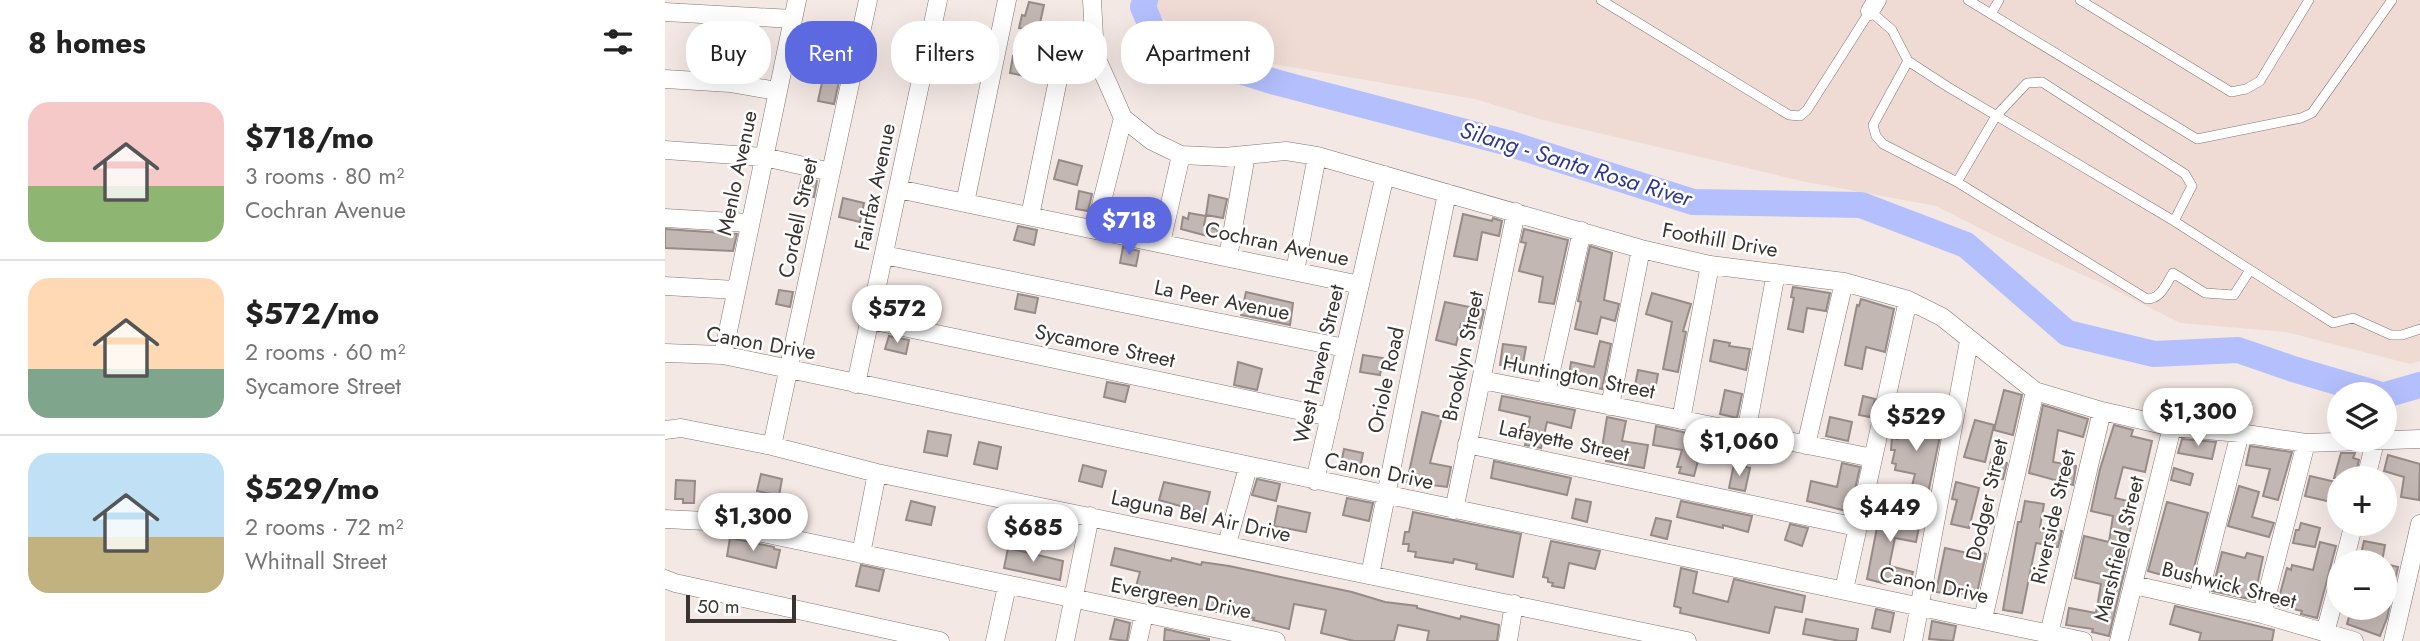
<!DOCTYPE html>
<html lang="en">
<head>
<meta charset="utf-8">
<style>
  body { margin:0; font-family:Jost,sans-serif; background:#f2f2f2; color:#222; height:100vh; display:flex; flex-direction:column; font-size:26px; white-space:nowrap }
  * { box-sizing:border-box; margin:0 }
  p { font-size:23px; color:#767676 }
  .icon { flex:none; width:38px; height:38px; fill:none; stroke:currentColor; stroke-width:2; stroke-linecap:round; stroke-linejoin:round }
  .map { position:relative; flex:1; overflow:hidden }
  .details { display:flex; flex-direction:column; background:#fff; width:665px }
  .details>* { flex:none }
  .top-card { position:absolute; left:21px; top:21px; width:665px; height:63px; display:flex; gap:14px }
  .buttons { position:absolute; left:1662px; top:382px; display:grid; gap:14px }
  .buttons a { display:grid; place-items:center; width:70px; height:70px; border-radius:50%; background:#fff; box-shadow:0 7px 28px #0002; font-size:35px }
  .scale { position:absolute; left:21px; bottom:18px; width:110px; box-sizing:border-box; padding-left:7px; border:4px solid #393432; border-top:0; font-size:19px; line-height:24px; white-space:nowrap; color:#393432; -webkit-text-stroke:5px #fff; paint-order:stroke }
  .price { position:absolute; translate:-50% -60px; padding:0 16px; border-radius:24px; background:#fff; color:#222; font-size:23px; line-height:46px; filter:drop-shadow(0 2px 4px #0008) }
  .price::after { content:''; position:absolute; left:50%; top:42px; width:21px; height:16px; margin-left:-10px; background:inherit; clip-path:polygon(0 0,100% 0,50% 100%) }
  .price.active { background:#5d69e0; color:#fff }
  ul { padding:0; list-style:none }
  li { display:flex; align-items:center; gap:21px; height:175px; padding:0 28px }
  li+li { border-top:2px solid #e0e0e0 }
  li span { display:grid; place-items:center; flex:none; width:196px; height:140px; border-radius:21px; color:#555 }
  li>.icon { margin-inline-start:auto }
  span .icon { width:84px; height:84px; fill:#fffc; stroke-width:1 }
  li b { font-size:30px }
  h2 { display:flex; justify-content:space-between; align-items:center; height:84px; padding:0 28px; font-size:30px }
  .pill { padding:0 24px; border-radius:28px; background:#fff; box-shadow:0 7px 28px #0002; font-size:24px; line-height:63px }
  .pill.active { background:#5d69e0; color:#fff }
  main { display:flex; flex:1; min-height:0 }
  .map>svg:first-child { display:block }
  .built { fill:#efdbd4 }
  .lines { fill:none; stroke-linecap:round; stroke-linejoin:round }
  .river { stroke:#b3c0fd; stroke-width:26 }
  .building { fill:#c3b7b3; stroke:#978b88; stroke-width:2 }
  .lane-casing { stroke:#807572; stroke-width:10 }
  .street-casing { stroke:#807572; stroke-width:19 }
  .lane { stroke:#fff; stroke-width:9 }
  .street { stroke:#fff; stroke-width:18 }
  .labels { text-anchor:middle; stroke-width:5; stroke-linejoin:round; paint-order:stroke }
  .street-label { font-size:21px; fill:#393432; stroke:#fff }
  .water-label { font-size:23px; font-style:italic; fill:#31378c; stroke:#fff }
</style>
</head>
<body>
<main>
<section class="details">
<h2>8 homes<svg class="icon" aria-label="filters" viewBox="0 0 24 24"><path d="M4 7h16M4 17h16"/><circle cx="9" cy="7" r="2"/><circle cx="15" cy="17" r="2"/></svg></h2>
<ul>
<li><span style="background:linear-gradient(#f6c9c9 60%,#8fb573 0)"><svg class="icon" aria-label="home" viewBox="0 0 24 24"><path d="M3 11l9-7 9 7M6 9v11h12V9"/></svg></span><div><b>$718/mo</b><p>3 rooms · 80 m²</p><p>Cochran Avenue</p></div></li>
<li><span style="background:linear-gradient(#ffd9b3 65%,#7fa58c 0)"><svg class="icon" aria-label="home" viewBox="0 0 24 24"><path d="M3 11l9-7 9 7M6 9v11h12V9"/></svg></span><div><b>$572/mo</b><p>2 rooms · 60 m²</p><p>Sycamore Street</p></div></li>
<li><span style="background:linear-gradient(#bfe0f5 60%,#c2b280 0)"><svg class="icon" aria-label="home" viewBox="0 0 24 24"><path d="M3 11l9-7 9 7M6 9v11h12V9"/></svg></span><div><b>$529/mo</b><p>2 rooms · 72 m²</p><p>Whitnall Street</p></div></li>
</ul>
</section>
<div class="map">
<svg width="1755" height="641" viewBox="0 0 1755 641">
  <rect width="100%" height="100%" fill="#f4e8e4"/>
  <path class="built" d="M491,0h1264v361l-10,3 -124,-32 -106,-9 -81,-41 -106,-47 -57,-29 -130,-24 -263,-62 -68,-21 -219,-38 -72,-23 -32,-30z"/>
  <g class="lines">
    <path class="river" d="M480,0l-2,7 12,28 31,19 89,28 233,61 185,59 168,3 105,40 101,88 87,21 84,-4 55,19 85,25
      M1720,395l35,-10"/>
  </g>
  <path class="building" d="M364,2l15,3 -6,27 -19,-4 3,-13 3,1z
    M68,27l28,2 -1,8h-4l-1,10 -24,-4z
    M376,36l21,4 -2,11h-3l-3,6 -17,-3z
    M348,56l20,4 -3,17 -20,-4z
    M158,78l16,4 -5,22 -16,-3z
    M394,160l23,6 -5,19 -23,-6z
    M137,177l15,4 -3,16 -16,-4z
    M414,191l13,3 -4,17 -12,-2z
    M544,195l18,4 -4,19 -17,-3z
    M178,198l21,5 -4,19 -21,-5z
    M524,213l17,3 -2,9 14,5 -3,8 -34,-9 2,-12 5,2z
    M798,214l29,7 1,-3 9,3 -3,15 -17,-4 -5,28 -23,-4z
    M353,226l19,4 -3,15 -20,-5z
    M0,229l72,5 -4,17 -68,-3z
    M859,229l44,11 -14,64 -15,-2 4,-25 -24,-6 7,-28 -5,-1z
    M925,246l22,7 -8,47 15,4 -4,17 -14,-4 -4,17 -22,-5 6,-27 -3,-1z
    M458,247l16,4 -3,15 -16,-3z
    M1128,287l37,6 -4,18 -19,-3 -4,24 -15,-3 6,-31 -3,-1z
    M114,290l14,2 -3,15 -14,-3z
    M581,292l47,11 -3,22 -49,-10z
    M987,293l39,11 -8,27 3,1 -8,40 -15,-3 9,-47 -26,-8z
    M353,294l20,4 -3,15 -20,-4z
    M1196,299l33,10 -9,43 -19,-5 -4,22 -17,-4 12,-60 2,1z
    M780,302l39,8 -4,18 -19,-4 -5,21 -20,-5z
    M224,336l20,4 -3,14 -21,-5z
    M1049,340l16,3 -1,3 21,3 -4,21 -36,-9z
    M935,341l11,3 -9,45 -34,-8 3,-19 23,5z
    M838,344l23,3 -4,22 -22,-4z
    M698,355l20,3 -3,17 -20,-3z
    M573,362l24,7 -5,21 -23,-5z
    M973,370l20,4 -4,21 -20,-4z
    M442,382l22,4 -4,16 -21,-5z
    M1060,390l17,4 -5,24 -17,-4z
    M1339,390l18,5 -9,40 -19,-5z
    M837,396l73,14 -4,18 -24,-6 -6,26 -16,-3 5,-28 -31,-7z
    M1198,396l12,3 -5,18 -11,-2z
    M1378,405l45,14 -5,18 -25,-7 -5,32 23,4 -3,19 -44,-12z
    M1240,410l18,4 -4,18 21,4 -13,62 -17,-4 5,-20 -20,-4 1,-6 -4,-1 3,-13h-4l1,-12 6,1z
    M757,412l20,5 -12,46 21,4 -4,20 -40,-5z
    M942,417l19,4 -4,20 26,4 -4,23 -38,-7 1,-6 -6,-1z
    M1165,417l22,5 -4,19 -22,-5z
    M1310,420l19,5 -9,37 -21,-5z
    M1449,425l19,5 -2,6 21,5 -7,31 -22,-5 -8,31 21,5 -10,46h3l-4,20 -16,67 -17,-4 1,-3 -27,-4 3,-17 27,5 5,-29 -26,-6 9,-42 25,6 4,-26 -22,-5 9,-42z
    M991,426l71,16 -4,16 -23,-5 -6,23 -15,-3 2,-6h-4l5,-17 -29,-5z
    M263,431l23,4 -4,21 -23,-4z
    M1517,439l34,3 -4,17 -34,-6z
    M314,442l22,5 -4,22 -23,-5z
    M1585,446l42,6 -14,48 -15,-4 7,-27 -24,-4z
    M679,449l19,4 -4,20 -19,-4z
    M1676,453h14l-2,5 6,2 -4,18h-21z
    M1723,455l32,9 -1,36 -18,-3 3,-20 -20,-6z
    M1326,460l16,3 -4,16 -15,-3z
    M829,461l77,17 -4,17 -76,-17z
    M1177,463l18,4 -10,45 -43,-11 4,-20 26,6z
    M1069,464l16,4 -5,23 -16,-3z
    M418,465l23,6 -4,16 -23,-6z
    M1509,468l19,6 -3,11 -19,-5z
    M96,474l21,5 -3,17 -22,-5z
    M1645,476l30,7v21l-35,-8z
    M592,479l23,5 -4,17 -24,-6z
    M11,480l19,1 -1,22h-11v-4h-8z
    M499,482l46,10 -5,21 -46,-13z
    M1291,482l23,6 -10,40 -18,-4 6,-24 -5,-1z
    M1574,486l20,6 -7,25 22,6 -5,14 -41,-11z
    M1220,496l18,3 -4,24 20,4 -3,15 -21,-4 -5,24v4l23,6 -4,13 -22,-5 -1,4 -19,-5 12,-62 3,1z
    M682,498l26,5 -4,18 -26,-6z
    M911,499l15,3 -4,20 -15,-4z
    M246,501l24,6 -4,18 -25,-5z
    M1016,501l71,15 -4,16 -25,-7v3l-46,-11z
    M1360,501l19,3 -4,23 22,4 -4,16 -22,-4 -14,70 -19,-3 15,-88h3z
    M1502,502l41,11 -18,70 -42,-12z
    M613,506l32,7 -4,19 -32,-6z
    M748,512l108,22 -8,43 -37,-8 1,-5 -23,-5 -1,4 -38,-6 1,-5 -8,-1 1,-7h-6l2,-12h4z
    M991,518l15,3 -4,18 -16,-4z
    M1636,523l19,5 -5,19 -22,-4 3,-13h3z
    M1125,524l18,4 -6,18 -17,-6z
    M65,538l44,9v2l6,1 -4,18 -49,-12z
    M886,541l49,10 -5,18 -26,-6 -5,25 -12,-2 1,-3 -5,-1v-4l-5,-1z
    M1699,541l21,4 -3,17 -22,-3z
    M1655,542l16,4 -19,72 -16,-4 1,-3 -25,-6 10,-37 4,2 1,-5 21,5z
    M343,548l55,13 -3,19 -56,-12z
    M450,548l56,13 1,-3 29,7 1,-3 27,4 123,26 33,10 32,4v2l43,11 1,-3 30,7 8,2 -2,16h-70l2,-10 -31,-6 -4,16h-40l-33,-8 5,-23 -32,-6 -5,25 -36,-9 1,-2 -81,-13 -31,-8 1,-5 -8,-2 5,-18 -29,-7z
    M1280,548l27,6v-4l14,4 -10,43 -18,-4v2l-22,-3z
    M1557,552l23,6 2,-5 16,4 -9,43 -42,-9z
    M1720,564l13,3 -11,51 -7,18 -33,-12 5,-17h33z
    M196,565l23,5 -5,21 -23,-5z
    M1016,568l16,4 -4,21 35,9 6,-23 71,17 -3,16 -27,-5 -6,26 -89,-20 1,-5 -7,-2z
    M1510,606l99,24 -2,11h-73l2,-8 -31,-9z
    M1211,609l18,4 -4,19 -18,-4z
    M450,619l15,4 -3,18 -17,-2z
    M1141,619l52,10 -2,12h-16l-37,-7z
    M1267,621l24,5 -3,15 -24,-2z
    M500,629l44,10v2h-45z"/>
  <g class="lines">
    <defs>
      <path id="lane" d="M936,0l188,115 11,1 7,-6 63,-99 22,19 16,31 40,26 226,134 159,102 20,-5 38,17h11l18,-6
        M1303,0l229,139 104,-21 11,-5 80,-113
        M1415,0l151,92 15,-3 14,-8 49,-81
        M1326,14l8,-14
        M1243,61l-35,64 3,11 7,8 74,38 190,117c14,0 19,-15 26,-26l32,20 29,2 16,-25
        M1292,182l39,-66 31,-33 15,-1 143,92 7,12 -18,35"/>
      <path id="street" d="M427,0l3,55 14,31 14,32 29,23 29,14 43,2 62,-6 31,5 324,93 69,16 134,17 64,18 34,17 93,74 67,20 70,16 68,6 66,10 114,-4
        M1205,11l7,-11
        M0,12l128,7
        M0,79l65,4 47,8
        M0,150l99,7 67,15
        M233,189l462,96
        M300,203l42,-203
        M365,216l30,-146 5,-8 30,-7
        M0,218l84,5
        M430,229l28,-111
        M496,243l20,-88
        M219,255l461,93
        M563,257l18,-102
        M630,271l22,-115
        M0,286l71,4
        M205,320l460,97
        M0,353l58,2 1360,286
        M58,355l74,-355
        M817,380l391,78
        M191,384l82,-384
        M881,393l36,-162
        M945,406l31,-157
        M1016,420l29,-155
        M0,430l16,-2 91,18 105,27 810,168
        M1081,433l30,-160
        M802,444l390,83
        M1141,445l38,-163
        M107,446l96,-446
        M1701,478l9,-36
        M650,481l70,-306
        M789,510l62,-298
        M0,519l41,2 570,120
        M562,544l21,-77
        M196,554l16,-81
        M1679,562l10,-39
        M705,575l77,-382
        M0,579l10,4 265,58
        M1469,585l128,29 92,27
        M1179,590l64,-290
        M1533,599l42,-166
        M1597,614l44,-171
        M1318,619l52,-228
        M1660,633l15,-56
        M1384,634l53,-223
        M330,641l12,-55
        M400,641l25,-125
        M473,641l6,-27
        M843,641l6,-37
        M1248,641l56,-300
        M1454,641l53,-214
        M1728,641l27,-117"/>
    </defs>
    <use href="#lane" class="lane-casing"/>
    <use href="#street" class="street-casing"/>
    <use href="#lane" class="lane"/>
    <use href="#street" class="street"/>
  </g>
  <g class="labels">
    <g class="street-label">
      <text transform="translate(72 173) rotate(-78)" y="7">Menlo Avenue</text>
      <text transform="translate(210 187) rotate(-78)" y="7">Fairfax Avenue</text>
      <text transform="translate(133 218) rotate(-78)" y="7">Cordell Street</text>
      <text transform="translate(1055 240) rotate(10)" y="7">Foothill Drive</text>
      <text transform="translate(612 244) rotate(12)" y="7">Cochran Avenue</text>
      <text transform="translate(557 300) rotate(11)" y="7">La Peer Avenue</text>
      <text transform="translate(96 343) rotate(10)" y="7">Canon Drive</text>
      <text transform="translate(440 346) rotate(12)" y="7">Sycamore Street</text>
      <text transform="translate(798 356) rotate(-78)" y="7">Brooklyn Street</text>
      <text transform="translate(654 364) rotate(-77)" y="7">West Haven Street</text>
      <text transform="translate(914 377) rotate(11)" y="7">Huntington Street</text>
      <text transform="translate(721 380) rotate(-78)" y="7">Oriole Road</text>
      <text transform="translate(899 441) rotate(12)" y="7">Lafayette Street</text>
      <text transform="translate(714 471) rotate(12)" y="7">Canon Drive</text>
      <text transform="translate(1322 500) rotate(-77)" y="7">Dodger Street</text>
      <text transform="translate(536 516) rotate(12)" y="7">Laguna Bel Air Drive</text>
      <text transform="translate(1388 517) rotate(-77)" y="7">Riverside Street</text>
      <text transform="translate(1454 549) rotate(-76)" y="7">Marshfield Street</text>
      <text transform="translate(1269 585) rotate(12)" y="7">Canon Drive</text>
      <text transform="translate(1564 585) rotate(14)" y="7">Bushwick Street</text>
      <text transform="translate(516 598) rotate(11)" y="7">Evergreen Drive</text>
    </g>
    <g class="water-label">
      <text transform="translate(911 164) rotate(17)" y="8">Silang - Santa Rosa River</text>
    </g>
  </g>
</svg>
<div class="buttons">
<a><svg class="icon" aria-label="layers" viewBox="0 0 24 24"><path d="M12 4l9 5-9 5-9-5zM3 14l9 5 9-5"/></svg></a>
<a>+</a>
<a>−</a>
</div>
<div class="scale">50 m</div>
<b class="price active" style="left:464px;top:257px">$718</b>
<b class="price" style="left:232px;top:345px">$572</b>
<b class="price" style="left:1533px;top:448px">$1,300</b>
<b class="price" style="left:1251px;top:453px">$529</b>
<b class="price" style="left:1074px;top:478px">$1,060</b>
<b class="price" style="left:1225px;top:544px">$449</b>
<b class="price" style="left:88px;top:553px">$1,300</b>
<b class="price" style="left:368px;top:564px">$685</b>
<div class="top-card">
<a class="pill">Buy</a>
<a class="pill active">Rent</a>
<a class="pill">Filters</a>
<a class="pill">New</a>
<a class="pill">Apartment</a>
</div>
</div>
</main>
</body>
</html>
